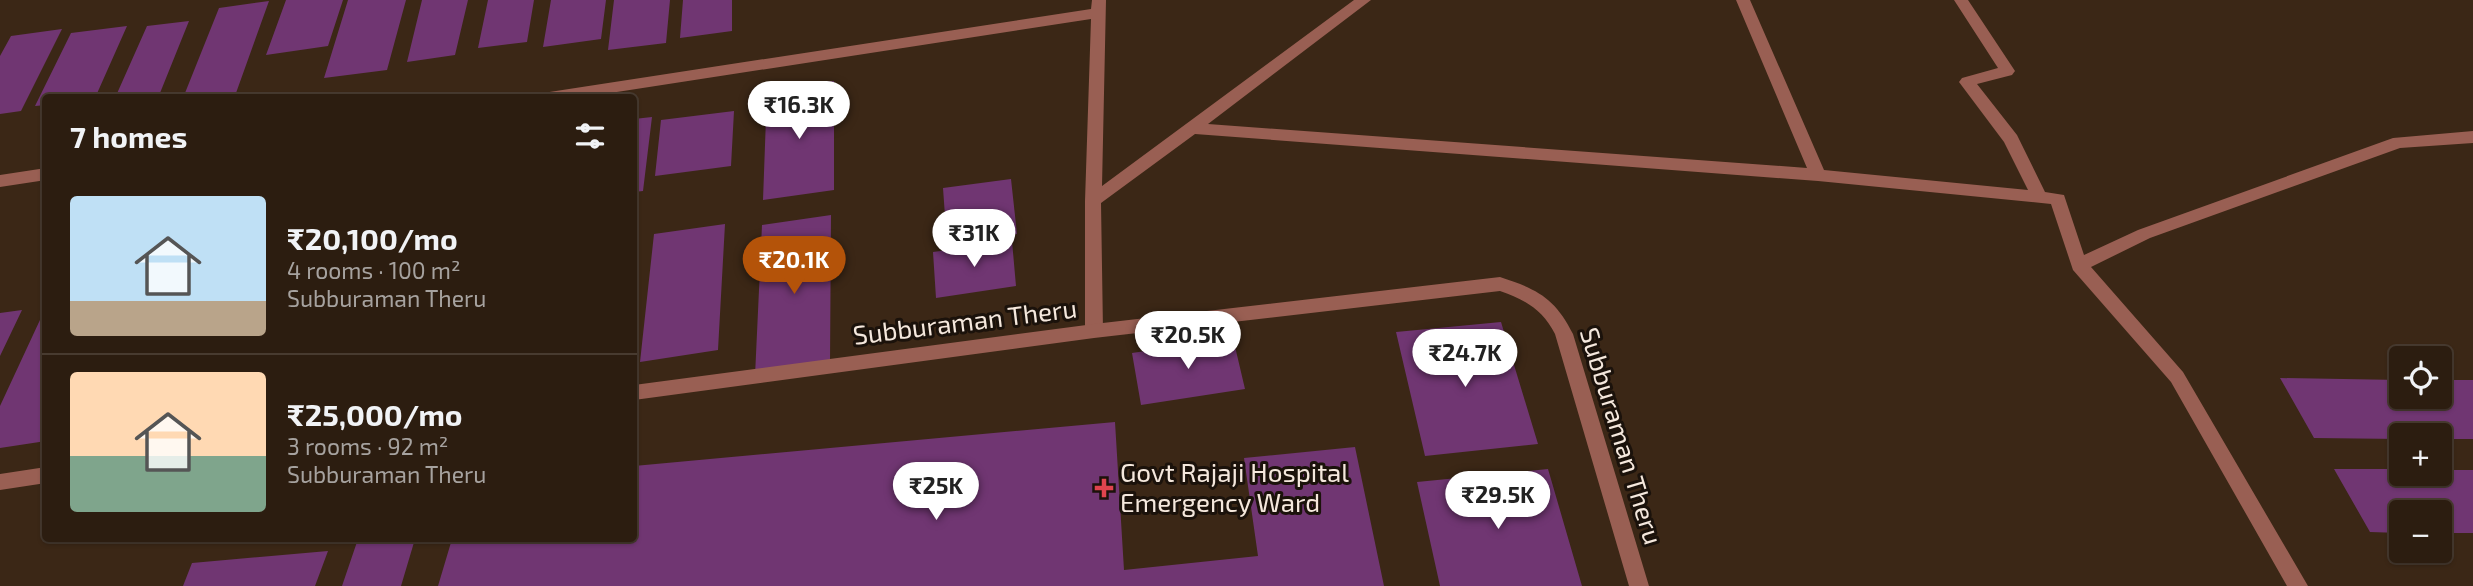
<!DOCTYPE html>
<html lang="en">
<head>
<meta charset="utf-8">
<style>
  body { margin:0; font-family:"Exo 2",sans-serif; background:#342619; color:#f1f3f6; height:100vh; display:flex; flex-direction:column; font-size:26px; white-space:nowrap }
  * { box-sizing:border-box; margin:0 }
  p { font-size:23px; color:#a6a29f }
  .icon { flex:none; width:38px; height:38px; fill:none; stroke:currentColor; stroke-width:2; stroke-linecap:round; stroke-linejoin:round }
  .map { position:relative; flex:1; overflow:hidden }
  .drawer { position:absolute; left:42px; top:94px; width:595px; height:448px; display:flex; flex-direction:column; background:#2c1d10; border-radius:7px; box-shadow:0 2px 5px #0004,0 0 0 2px #483b30 }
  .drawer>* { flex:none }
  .controls { position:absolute; left:2389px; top:346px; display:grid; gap:14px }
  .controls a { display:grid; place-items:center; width:63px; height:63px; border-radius:7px; background:#2c1d10; box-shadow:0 2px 5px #0004,0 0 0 2px #483b30; font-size:35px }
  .price { position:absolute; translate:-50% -60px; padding:0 16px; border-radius:24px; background:#fff; color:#222; font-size:23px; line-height:46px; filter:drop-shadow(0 2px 4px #0008) }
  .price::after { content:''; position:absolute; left:50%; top:42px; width:21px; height:16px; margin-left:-10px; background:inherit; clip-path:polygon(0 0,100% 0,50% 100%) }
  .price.selected { background:#b45309; color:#fff }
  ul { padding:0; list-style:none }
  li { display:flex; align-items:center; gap:21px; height:175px; padding:0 28px }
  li+li { border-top:2px solid #483b30 }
  li span { display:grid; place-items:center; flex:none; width:196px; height:140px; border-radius:7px; color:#555 }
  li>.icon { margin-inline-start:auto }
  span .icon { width:84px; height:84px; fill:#fffc; stroke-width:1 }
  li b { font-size:30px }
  h2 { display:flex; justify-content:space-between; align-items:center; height:84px; padding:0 28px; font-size:30px }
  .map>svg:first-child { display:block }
  .building { fill:#703672 }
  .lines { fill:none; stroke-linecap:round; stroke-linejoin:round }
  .minor { fill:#995f53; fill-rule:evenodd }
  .tertiary { fill:#995f53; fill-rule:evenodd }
  .health-dot { fill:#e0444e; stroke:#1b120b; stroke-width:2.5 }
  .labels { text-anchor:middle; stroke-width:6; stroke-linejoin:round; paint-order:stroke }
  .street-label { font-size:26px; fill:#f5e8dd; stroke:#1b120b }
  .poi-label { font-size:26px; fill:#f5e8dd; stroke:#1b120b; text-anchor:start }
</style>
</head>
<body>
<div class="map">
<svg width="2473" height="586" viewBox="0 0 2473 586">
  <rect width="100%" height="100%" fill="#3b2716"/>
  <path class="building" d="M286,0h57l-15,46 -62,9z
    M348,0h58l-19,70 -63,8z
    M422,0h46l-13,55 -48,7z
    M488,0h46l-7,42 -49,6z
    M551,0h55l-5,39 -58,8z
    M614,0h56l-4,43 -58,7z
    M683,0h49v31l-52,7z
    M269,1l-33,92 -53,5 36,-90z
    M189,21l-31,77h-43l32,-72z
    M127,26l-32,72h-49v7l-11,1 36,-73z
    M62,29l-41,82 -21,3v-58l11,-20z
    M834,81v109l-71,10 4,-110z
    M734,111l-3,55 -76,10 6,-56z
    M652,117l-9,74 -9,1v-73z
    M1011,179l6,55 -70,10 -4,-56z
    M831,215l-1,150 -75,11 7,-151z
    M725,224l-7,126 -78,12 14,-128z
    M1012,241l4,45 -80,12 -3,-46z
    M46,307v134l-46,7v-42z
    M22,310l-22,46v-43z
    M1501,322l37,122 -113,12 -29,-124z
    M1233,338l12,51 -104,16 -9,-52z
    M2280,378l121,2v17h39v-17h33v59h-33v-3h-39v3l-87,-1z
    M1115,422l9,148 134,-14 -14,-98 111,-11 29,139h-946l14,-47h182v-73z
    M1548,469l34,117h-142l-23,-104z
    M2334,469h67v5h39v-4h33v63h-33v-20h-39v20l-31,-1z
    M358,539h57l-14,47h-59z
    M328,551l-13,35h-132l9,-23z"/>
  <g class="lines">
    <path class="minor" d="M1092,0h14l-4,186 252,-186h17l-163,124 599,44 -71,-168h14l74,170 204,20 -24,-48 -45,-60 3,-4 36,-10 -44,-68h14l47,71 -3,4 -35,9 40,51 28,57 19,3 20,60 54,-25 255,-92 80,-7v12l-73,5 -250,90 -59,29 92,105 125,214h-21l-116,-204 -98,-112 -22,-66 -233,-23 -623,-47 -94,69 2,128 -3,5h-12l-3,-5v-130l6,-182 -513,79h-43l8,-5 548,-84z
      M46,168v12l-46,7v-12z"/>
    <path class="tertiary" d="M1500,277c37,12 55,21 73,57l76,252h-20l-74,-252c-12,-24 -31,-35 -55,-43l-406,47 -460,62v-15l460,-61z
      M46,467v16l-46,7v-16z"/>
  </g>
  <path class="health-dot" d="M1100.5 477.5h7v7h7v7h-7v7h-7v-7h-7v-7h7z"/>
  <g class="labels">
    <g class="street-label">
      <text transform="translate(965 322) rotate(-7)" y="9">Subburaman Theru</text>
      <text transform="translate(1621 436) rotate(73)" y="9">Subburaman Theru</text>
    </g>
    <g class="poi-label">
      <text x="1120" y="482">Govt Rajaji Hospital<tspan x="1120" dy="30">Emergency Ward</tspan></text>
    </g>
  </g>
</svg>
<div class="controls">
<a><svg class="icon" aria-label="locate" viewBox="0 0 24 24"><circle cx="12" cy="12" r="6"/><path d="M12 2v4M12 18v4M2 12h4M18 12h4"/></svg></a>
<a>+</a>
<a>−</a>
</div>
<b class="price" style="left:799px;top:141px">₹16.3K</b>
<b class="price" style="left:974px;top:269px">₹31K</b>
<b class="price selected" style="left:794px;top:296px">₹20.1K</b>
<b class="price" style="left:1188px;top:371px">₹20.5K</b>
<b class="price" style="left:1465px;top:389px">₹24.7K</b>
<b class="price" style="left:936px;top:522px">₹25K</b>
<b class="price" style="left:1498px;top:531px">₹29.5K</b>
<section class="drawer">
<h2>7 homes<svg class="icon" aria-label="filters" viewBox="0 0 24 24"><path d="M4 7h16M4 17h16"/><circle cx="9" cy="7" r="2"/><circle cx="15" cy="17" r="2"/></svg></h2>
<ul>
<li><span style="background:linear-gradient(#bfe0f5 75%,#b9a48a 0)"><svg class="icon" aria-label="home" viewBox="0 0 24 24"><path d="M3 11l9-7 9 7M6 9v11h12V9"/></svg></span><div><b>₹20,100/mo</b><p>4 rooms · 100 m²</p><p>Subburaman Theru</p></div></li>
<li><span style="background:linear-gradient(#ffd9b3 60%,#7fa58c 0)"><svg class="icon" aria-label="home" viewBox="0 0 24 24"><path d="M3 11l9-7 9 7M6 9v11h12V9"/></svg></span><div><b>₹25,000/mo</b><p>3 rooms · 92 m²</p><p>Subburaman Theru</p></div></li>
</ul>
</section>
</div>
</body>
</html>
